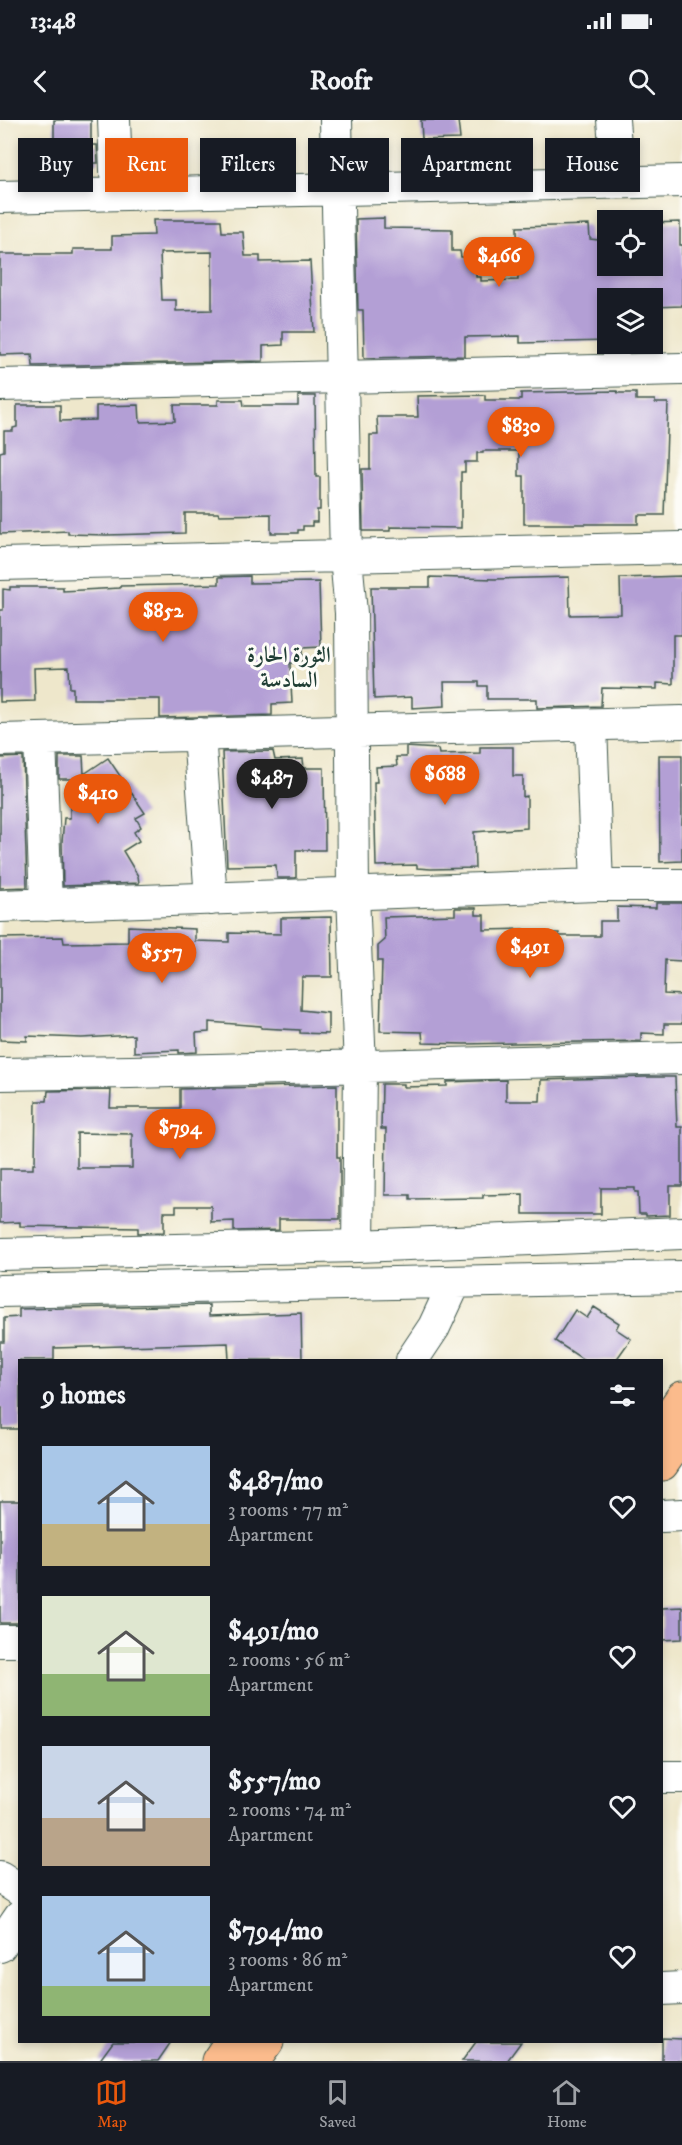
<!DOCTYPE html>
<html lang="en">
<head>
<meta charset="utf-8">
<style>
  body { margin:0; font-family:"IM FELL DW Pica",Amiri,serif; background:#20242c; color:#f1f3f6; height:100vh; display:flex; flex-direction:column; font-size:22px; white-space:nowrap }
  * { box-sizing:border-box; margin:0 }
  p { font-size:20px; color:#9ea1a6 }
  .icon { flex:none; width:33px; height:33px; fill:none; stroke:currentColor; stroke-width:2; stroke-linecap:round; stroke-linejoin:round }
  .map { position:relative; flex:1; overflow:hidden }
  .side { position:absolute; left:18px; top:1239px; width:645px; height:684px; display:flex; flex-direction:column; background:#171b24; border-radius:0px; box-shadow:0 3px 9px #0003 }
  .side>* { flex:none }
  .top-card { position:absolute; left:18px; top:18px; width:646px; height:54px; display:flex; gap:12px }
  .buttons { position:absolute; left:597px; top:90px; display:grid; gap:12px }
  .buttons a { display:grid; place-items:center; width:66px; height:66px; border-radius:0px; background:#171b24; box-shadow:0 3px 9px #0003; font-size:30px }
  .price { position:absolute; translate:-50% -51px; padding:0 14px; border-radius:21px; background:#ea580c; color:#fff; font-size:20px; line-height:39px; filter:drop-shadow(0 2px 3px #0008) }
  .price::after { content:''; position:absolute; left:50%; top:36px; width:18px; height:14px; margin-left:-9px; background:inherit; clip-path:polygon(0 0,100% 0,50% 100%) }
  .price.current { background:#222; color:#fff }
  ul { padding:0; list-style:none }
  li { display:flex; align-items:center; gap:18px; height:150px; padding:0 24px }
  li span { display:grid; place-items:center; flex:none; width:168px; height:120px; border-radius:0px; color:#555 }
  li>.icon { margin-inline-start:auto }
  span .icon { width:72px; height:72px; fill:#fffc; stroke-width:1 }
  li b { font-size:26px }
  h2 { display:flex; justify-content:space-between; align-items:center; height:72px; padding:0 24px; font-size:26px }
  .pill { padding:0 21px; border-radius:0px; background:#171b24; box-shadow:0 3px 9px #0003; font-size:21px; line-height:54px }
  .pill.current { background:#ea580c; color:#fff }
  .status { display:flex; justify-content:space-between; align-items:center; height:42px; padding:0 30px; background:#171b24; direction:ltr }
  .status svg { height:16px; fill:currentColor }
  header { display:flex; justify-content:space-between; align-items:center; height:78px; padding:0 24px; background:#171b24; font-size:27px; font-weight:700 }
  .dock { display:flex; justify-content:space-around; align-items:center; height:84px; border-top:2px solid #363941; background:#171b24; font-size:16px; color:#9ea1a6 }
  .dock a { display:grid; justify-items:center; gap:3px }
  .dock .current { color:#ea580c }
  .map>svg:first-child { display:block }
  .building { fill:#b39fd5; fill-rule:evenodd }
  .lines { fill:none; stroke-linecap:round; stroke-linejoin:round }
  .minor-casing { stroke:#3e564b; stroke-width:34 }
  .major-casing { stroke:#3e564b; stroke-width:35 }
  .minor { stroke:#fff; stroke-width:32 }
  .major { stroke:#fbbb8c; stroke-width:33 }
  .labels { text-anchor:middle; stroke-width:6; stroke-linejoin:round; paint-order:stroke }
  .neighbourhood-label { font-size:22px; font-weight:bold; fill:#1f3d34; stroke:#fdfcf7 }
</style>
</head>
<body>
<div class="status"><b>13:48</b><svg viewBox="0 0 49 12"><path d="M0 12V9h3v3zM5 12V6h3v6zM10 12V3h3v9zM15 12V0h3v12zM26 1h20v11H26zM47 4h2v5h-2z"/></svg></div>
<header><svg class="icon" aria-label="back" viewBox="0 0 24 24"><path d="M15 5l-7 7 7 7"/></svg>Roofr<svg class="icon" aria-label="search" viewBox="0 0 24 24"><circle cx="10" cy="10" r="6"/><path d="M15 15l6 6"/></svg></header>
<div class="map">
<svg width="682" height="1941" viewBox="0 0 682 1941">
  <rect width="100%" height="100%" fill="#fdfcf7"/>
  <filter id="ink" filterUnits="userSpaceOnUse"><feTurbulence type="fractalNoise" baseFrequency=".0167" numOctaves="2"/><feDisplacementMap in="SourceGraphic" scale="12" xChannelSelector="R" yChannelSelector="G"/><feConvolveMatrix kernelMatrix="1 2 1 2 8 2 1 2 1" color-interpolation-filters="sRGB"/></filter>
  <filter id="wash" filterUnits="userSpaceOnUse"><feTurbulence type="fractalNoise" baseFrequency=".008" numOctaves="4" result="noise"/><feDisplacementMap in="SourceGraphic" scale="24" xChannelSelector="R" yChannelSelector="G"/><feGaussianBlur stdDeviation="1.35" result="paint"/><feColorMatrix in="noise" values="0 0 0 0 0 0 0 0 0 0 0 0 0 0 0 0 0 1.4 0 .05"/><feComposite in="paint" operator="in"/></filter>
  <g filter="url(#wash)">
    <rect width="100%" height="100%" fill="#eee7cb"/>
    <g id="blocks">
      <path class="building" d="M54,0h37v25h6l1,18h-5v5l-22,1v-8h-17z
        M421,0h37l2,19 -38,1z
        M384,98v10l68,1v22h8l1,6h15v20h5v4l37,-1 -1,-53 72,-2 1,14 18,2v25h44v-43l28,-1v23h2v61l-30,1v-9h-44v43l-88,2v-7l-55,1v19l-101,2 -1,-48h-5l-2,-91z
        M153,100h68l1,12h21l2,24h15v6l50,-1 4,71h-31v13l-20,1v15l-230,5 -1,-12 -32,1v-101h73v-5h39v-13l42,-1zM212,132v58l-36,1v-11h-14l-2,-47z
        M617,271l1,2h18v7h19v3h13l-4,112h-26v9h-114v-48h-5v-25h-36v2h-6v9h-12v10h-4v56l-71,-1v4h-27l-1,-62h8v-34h8l-1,-18h41l-1,-21 68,-1v5h36v-7z
        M298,276h17l1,81h4v33h-3v12h-5v4h-9v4h-5v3h-27v-19l-52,1 -1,-2h-33v20l-79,2 -38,-1v-3l-68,3v-82l4,-1v-20h9v-3l4,-1v-22h43v16l36,-1v-14l43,-1 1,17 35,-1 -1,-16h44v-5h25l1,6h54z
        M250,456v7l69,-1 2,65 -19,1v14l-12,1 2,40 -20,1v11l-112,3v-19h-87v-11h-3l-1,-21 -35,1 1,33 -35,1v-92h3v-21l7,1v-3h53v4l57,-3v-2l99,-2v-7z
        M682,456v59h-9v49l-16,-1v6l-55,-1 -1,18 -64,2v-9h-50v-13h-8v-4h-35l1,24 -33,2v-11l-38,2 -3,-112h59v-10l64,2 75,-2 1,38 51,-1 -1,-36z
        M406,627l32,2 1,5 41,-1v-6h33v29h10v21l4,-1v32l-53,4 1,36 -44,1 -14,-1v-3l-41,1 -2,-84h3l-1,-15 21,-1 -1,-9h10z
        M273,631l2,9 28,-1 1,9h20l1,82h-29v28h-19l-1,-13 -49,1 -5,-114z
        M659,635h23v106l-22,1z
        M59,636h24l1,18 24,-16 37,55 -9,5 5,9 -7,5 5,9 -16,10 15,25 1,7 -76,3 -1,-44 2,-24h6v-34l7,-5h-18z
        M23,637l4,130 -27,1v-130z
        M656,783h26v58l-17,-1 -1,34 18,1v29h-18v10l-23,-1v8l-177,3 -41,-1 -1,-11 -42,-1 2,-70h-4v-15l7,-6 -1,-23 71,-2v-7h21v7h8v15l40,-1v4h35v3h41v-15h17v-14l39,1z
        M331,797l1,60h-30l-1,33 27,3v21l-28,-1v-3l-39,-2v-2l-52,-4v10l-13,1 1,19 -18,1v-3l-45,2v-17l-52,3 -55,-2v5l-27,-1v-102l63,-1 1,6 64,-1v-16l67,3v12l34,1v-9l52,1v-16z
        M646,957h29l2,50h5v59h-12v29l-24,1v-2h-7l-1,-22h-3v-4h-34v26h-78v-20l-40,1v3l-73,1v-4h-25l1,-66h-5l1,-45h22v3l43,-1v-4l59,-2v21h34l1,-21z
        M337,965v72h3v62h-61v11l-45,1v-10l-23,1v-16h-35v6h-12v20l-26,1v-5l-118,-2v-4l-20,1v-54h33v-6h2l1,-62h11l1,-10 63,-1 -1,18h70v-19zM77,1013l55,1v34h-55z
        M209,1185v11l92,-3 1,47h-73l-1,-17 -174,5v12h-34v69h-18v-21h-2v-66h4v-24l15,-1v-8z
        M594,1187l25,16 -3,6 15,10 -15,21h-32l-29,-19 20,-31 12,8z
        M0,1381h20v122h-20z
        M682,1487v32l-20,1v-32z
        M662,1918l20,1v22h-20z
        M113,1922h58l-13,19h-59z
        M476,1922h45l-14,19h-45z"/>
    </g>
  </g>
  <g filter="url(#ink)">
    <use href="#blocks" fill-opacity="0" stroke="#3e564b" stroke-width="1.5"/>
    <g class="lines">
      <defs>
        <path id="minor" d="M114,0l3,74
          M336,0l10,437 5,56 2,281 7,173 -2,179
          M613,0l5,62
          M0,77l682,-16
          M0,265l682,-16
          M0,444l682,-16
          M591,606l6,159
          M199,614l12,165
          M40,619l6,166
          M0,620l682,-18
          M0,786l597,-21h85
          M0,954l131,-2 551,-14
          M0,1134l358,-8 324,-13
          M0,1171l682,-14
          M412,1240l22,-33 21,-45
          M662,1396l20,-1
          M0,1521h20
          M662,1657h20
          M0,1757l20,13
          M0,1826l20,-29
          M662,1869l20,-1"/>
        <path id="major" d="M662,1307l20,-29
          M662,1344l20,-29
          M218,1941l13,-19
          M253,1941l14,-19"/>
      </defs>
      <use href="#minor" class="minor-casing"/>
      <use href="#major" class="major-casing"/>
      <use href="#minor" class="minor"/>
      <use href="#major" class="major"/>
    </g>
  </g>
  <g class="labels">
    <g class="neighbourhood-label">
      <text x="289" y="542">الثورة الحارة<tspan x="289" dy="25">السادسة</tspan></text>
    </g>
  </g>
</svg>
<div class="buttons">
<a><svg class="icon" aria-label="locate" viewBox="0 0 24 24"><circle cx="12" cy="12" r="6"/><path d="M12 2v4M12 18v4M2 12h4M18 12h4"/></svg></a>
<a><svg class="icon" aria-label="layers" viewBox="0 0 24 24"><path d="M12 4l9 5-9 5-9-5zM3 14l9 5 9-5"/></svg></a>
</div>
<b class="price" style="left:499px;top:168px">$466</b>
<b class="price" style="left:521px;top:338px">$830</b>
<b class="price" style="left:163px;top:523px">$852</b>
<b class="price" style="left:445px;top:686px">$688</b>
<b class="price current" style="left:272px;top:690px">$487</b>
<b class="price" style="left:98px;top:705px">$410</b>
<b class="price" style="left:530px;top:859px">$491</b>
<b class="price" style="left:162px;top:864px">$557</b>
<b class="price" style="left:180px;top:1040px">$794</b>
<div class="top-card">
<a class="pill">Buy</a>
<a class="pill current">Rent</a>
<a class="pill">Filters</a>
<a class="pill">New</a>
<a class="pill">Apartment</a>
<a class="pill">House</a>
</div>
<section class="side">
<h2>9 homes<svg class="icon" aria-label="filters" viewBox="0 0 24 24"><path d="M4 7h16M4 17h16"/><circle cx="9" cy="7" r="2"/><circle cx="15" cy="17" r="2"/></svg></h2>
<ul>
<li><span style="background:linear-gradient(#a9c7e8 65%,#c2b280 0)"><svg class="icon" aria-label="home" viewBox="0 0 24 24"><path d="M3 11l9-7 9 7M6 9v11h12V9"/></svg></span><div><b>$487/mo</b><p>3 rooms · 77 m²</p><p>Apartment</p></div><svg class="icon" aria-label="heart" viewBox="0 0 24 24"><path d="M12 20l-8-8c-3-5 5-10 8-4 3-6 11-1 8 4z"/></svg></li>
<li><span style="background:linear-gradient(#dfe7d0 65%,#8fb573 0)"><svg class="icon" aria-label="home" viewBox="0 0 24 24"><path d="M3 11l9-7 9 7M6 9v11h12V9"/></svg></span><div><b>$491/mo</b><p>2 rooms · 56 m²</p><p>Apartment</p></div><svg class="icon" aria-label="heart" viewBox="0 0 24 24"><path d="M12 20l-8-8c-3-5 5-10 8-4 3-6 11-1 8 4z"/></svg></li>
<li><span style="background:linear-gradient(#c9d6e8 60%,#b9a48a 0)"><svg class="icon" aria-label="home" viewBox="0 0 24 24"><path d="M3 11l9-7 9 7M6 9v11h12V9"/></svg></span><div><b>$557/mo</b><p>2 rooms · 74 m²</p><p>Apartment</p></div><svg class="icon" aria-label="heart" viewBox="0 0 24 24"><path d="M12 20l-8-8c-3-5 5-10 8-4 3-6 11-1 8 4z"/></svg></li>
<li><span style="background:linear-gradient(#a9c7e8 75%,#8fb573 0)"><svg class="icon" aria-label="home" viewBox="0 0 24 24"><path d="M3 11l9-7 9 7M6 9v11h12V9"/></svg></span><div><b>$794/mo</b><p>3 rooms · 86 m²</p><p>Apartment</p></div><svg class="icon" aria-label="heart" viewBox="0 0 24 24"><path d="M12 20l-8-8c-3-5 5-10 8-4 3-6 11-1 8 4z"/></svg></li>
</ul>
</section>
</div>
<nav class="dock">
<a class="current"><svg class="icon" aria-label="map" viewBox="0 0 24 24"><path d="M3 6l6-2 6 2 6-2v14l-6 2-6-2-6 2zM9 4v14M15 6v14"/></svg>Map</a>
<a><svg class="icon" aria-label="saved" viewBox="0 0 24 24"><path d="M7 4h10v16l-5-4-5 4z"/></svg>Saved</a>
<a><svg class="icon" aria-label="home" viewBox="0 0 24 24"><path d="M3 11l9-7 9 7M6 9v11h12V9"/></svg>Home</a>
</nav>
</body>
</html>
